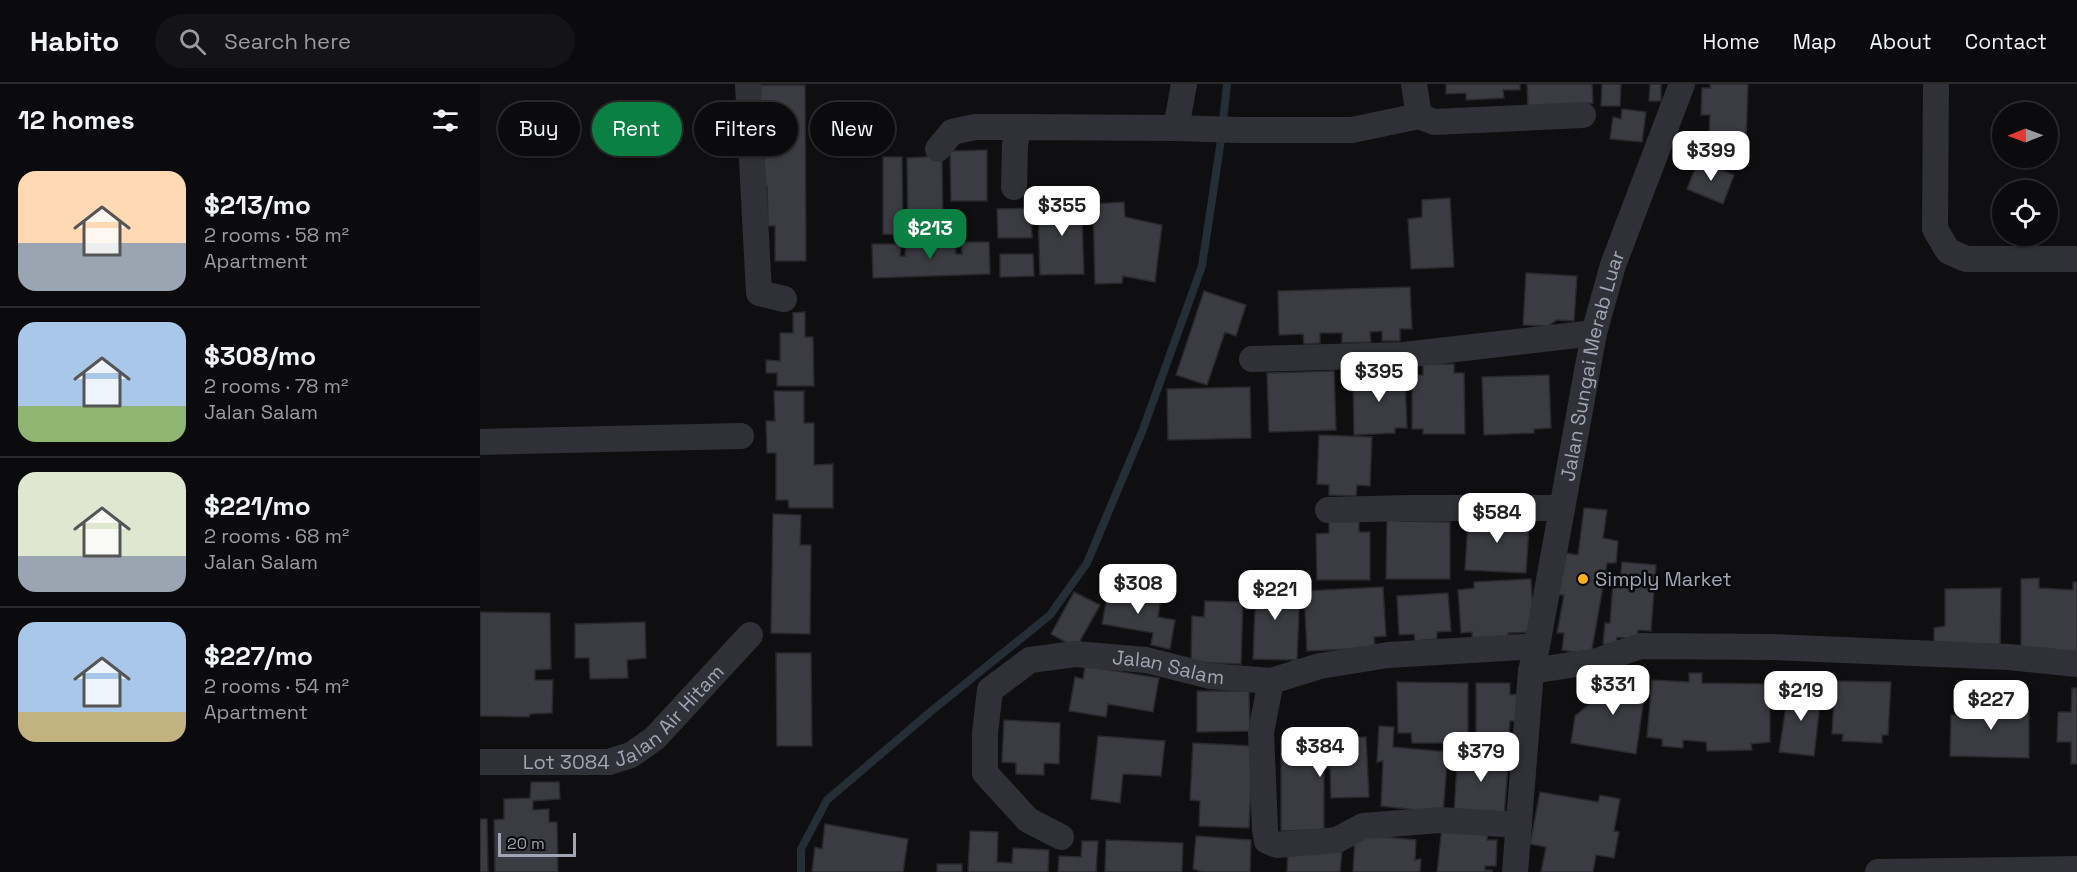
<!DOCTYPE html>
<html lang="en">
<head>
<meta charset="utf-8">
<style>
  body { margin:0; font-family:"Space Grotesk",sans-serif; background:#141416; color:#f1f3f6; height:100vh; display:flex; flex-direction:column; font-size:22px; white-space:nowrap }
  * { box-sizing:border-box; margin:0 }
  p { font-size:20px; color:#9a9b9d }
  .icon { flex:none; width:33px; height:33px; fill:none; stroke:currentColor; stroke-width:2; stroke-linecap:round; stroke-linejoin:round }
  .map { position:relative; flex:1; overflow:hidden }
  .sheet { display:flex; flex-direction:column; background:#0b0b0d; width:480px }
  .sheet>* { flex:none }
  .top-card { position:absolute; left:18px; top:18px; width:570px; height:54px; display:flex; gap:12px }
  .needle { width:39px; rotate:269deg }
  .fabs { position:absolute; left:1512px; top:18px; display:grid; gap:12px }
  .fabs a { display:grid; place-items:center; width:66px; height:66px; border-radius:50%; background:#0b0b0d; box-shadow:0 2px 4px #0004,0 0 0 2px #2b2b2e; font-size:30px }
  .scale { position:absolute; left:18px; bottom:15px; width:78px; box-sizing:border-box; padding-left:6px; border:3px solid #9fa5b3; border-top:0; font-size:16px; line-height:21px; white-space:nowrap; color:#9fa5b3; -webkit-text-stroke:4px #0a0a0c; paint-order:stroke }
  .price { position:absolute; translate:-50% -51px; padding:0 14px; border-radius:12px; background:#fff; color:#222; font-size:20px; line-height:39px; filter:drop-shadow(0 2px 3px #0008) }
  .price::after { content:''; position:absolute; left:50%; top:36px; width:18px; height:14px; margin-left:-9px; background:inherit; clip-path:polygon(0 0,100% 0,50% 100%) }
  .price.on { background:#0b8043; color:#fff }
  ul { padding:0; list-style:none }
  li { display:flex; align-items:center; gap:18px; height:150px; padding:0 18px }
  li+li { border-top:2px solid #2b2b2e }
  li span { display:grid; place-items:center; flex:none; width:168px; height:120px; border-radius:18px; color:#555 }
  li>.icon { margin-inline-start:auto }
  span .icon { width:72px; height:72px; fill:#fffc; stroke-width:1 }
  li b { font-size:26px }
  h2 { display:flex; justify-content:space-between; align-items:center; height:72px; padding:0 18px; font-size:26px }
  .tag { padding:0 21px; border-radius:27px; background:#0b0b0d; box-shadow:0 2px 4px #0004,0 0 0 2px #2b2b2e; font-size:21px; line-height:54px }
  .tag.on { background:#0b8043; color:#fff }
  header { display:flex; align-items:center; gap:36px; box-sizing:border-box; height:84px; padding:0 30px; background:#0b0b0d; border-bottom:2px solid #2b2b2e }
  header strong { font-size:28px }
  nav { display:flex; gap:33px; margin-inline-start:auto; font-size:21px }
  .search { width:420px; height:54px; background:#141416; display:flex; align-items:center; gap:15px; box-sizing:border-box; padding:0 21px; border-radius:33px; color:#9a9b9d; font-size:22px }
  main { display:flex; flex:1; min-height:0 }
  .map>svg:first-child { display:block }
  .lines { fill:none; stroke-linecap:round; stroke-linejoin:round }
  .stream { stroke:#252e35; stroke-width:8 }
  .building { fill:#3b3c41; stroke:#29292d; stroke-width:1.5 }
  .minor { stroke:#303136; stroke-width:26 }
  .poi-dot { fill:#ffaf19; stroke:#0a0a0c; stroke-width:2 }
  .labels { text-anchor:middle; stroke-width:5; stroke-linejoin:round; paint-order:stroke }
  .street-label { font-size:20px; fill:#9fa5b3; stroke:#0a0a0c }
  .poi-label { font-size:20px; fill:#9fa5b3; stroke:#0a0a0c; text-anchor:start }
</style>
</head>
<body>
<header>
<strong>Habito</strong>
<div class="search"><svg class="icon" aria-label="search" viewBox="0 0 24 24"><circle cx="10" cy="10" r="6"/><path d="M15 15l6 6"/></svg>Search here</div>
<nav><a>Home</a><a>Map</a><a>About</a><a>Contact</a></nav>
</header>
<main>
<section class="sheet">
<h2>12 homes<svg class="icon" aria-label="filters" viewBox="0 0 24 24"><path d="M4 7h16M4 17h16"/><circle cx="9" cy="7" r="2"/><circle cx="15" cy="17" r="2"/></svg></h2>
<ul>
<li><span style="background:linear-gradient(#ffd9b3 60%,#9aa5b1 0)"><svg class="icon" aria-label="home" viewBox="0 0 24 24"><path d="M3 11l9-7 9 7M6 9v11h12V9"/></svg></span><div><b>$213/mo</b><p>2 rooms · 58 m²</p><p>Apartment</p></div></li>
<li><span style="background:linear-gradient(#a9c7e8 70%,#8fb573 0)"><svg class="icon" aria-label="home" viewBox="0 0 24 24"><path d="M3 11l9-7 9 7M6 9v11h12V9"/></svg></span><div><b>$308/mo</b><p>2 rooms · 78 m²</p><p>Jalan Salam</p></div></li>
<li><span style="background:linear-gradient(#dfe7d0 70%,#9aa5b1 0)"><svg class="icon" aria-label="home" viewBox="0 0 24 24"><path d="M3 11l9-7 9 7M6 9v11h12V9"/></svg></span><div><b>$221/mo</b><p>2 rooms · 68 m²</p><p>Jalan Salam</p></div></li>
<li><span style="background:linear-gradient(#a9c7e8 75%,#c2b280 0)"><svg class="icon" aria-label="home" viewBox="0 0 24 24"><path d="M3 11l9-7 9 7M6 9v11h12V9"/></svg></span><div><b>$227/mo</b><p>2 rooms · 54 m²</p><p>Apartment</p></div></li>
</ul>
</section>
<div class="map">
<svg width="1597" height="788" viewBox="0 0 1597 788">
  <rect width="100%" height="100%" fill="#0f0f11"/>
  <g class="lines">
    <path class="stream" d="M321,788v-23l26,-49 102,-87 121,-98 37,-52 55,-131 60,-166 19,-126 6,-56"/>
  </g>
  <path class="building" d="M966,0h74v6h-17l1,8 -38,2v-7l-20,1z
    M1047,0h65l1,19 -65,3z
    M1122,0h19l-1,22h-19z
    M1170,0h11v17h-12z
    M1230,0h38l-2,55 -37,-1 1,-23h-9l1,-27h8z
    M277,1h48l1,176h-31v-35h-7l-1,-40 -9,1z
    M1142,25l24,3 -4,30 -32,-3 3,-22 8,2z
    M507,66v51h-36l-1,-50z
    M462,72l1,79 -35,-1 -1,-76z
    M403,73h19l1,78 -20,-1z
    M1218,77l36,14 -11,29 -36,-15z
    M601,108l3,82 -44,1 -2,-65h20v-17z
    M970,114l4,69 -43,2 -3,-50 14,-2v-17z
    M644,118l1,15 37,8 -7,57 -32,-6 -1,7 -27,1 -2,-80z
    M551,124l1,30h-34l-1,-29z
    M449,157v14l5,1 -1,-13 22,-2 1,13h6l-1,-12h28l1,32 -117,4 -1,-34h29l-1,12h5l1,-14z
    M520,170h33l1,22 -34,1z
    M1046,189l51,3 -3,45 -17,-1 -9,6 -25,-1z
    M930,203l2,42h-12v12h-18v-10l-12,1 1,10 -29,1v-10h-22v10l-16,1 -1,-10 -24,1 -1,-44z
    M724,207l42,14 -10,31 -11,-4 -18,53 -31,-10z
    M325,228v25h8l1,49h-37v-13h-11v-13l14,1v-28h13v-20z
    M943,280h31v9h10l1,61h-42v-5h-11v-54h11z
    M910,284v10l15,-1 2,51h-12v5l-41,2 -1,-57 11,-1v-8z
    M854,287l2,59 -67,2 -2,-59z
    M1069,291l2,53 -17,1v4l-50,2 -2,-58z
    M770,303l1,51 -83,2 -1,-51z
    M294,307h30v32h10v42l19,-1v44h-44l-1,-8h-12v-47h-9l-1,-32h9z
    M839,351l53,2 -2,49 -13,-1 -1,11 -27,-1v-10l-12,-1z
    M1104,424l23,2 -4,28 15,3 -2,22h-9l-16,92 -29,-5 2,-17h-7l7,-38h-6l8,-42 12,2z
    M1006,427l30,2v12l13,1 -3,47 -61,-3 3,-50 17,1z
    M293,430l28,1 -1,30h11l-1,89 -39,-1z
    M907,433h12v4l51,1v57h-64z
    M849,437h30v11h11v48h-53l-1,-46 13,-1z
    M1142,478l34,3 -5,66 -13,-1 -1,9 -20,-2 -1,8 -13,-1 2,-21h5l3,-40 7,1z
    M1559,494v10l34,2v-8h4v71l-56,1v-75z
    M1051,495l3,53 -26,1v8l-36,2v-11l-11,1 -3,-43 16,-2v-6z
    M767,501l53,1 -3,74 -44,-1 2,-50h-9z
    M629,503l52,10 -3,20 17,3 -5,29 -19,-4 2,-12 -51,-9z
    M903,503l3,49 -12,1 1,11 -68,3 -3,-60z
    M1521,504l-1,62 -66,-2v-20l11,-2v-37z
    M594,508l26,13 -24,43 -25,-14z
    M968,509l3,38 -14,1v7l-22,2 -1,-7 -15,1 -2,-39z
    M725,517l38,1 -2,62 -50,-2 1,-46 12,1z
    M0,528l70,1 1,56 -16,1v10h18l-1,33 -22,1 -1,3 -49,-1z
    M165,538l1,36 -19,2 1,18 -38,1 -1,-21h-14v-34z
    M296,569h35l1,93h-35z
    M605,582l74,12 -6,34 -45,-8 -2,13 -37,-6 6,-34 8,2z
    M1137,588l30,5 -11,77 -65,-11 4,-27 24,-20 4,-18 13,2z
    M1209,589h13v10l68,1v58l-19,2 1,6 -45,1 -1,-9 -23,-2v8l-21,-2v-7l-15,-2 5,-57 37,2z
    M1355,597l56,1 -3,53h-6v8l-40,-2 1,-7h-11z
    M917,598l71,1v60h-56l-1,-10h-13z
    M996,599h34v12l9,-1 -2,27h-7l-2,24 -25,-1 -1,-6h-6z
    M1323,602l19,1 -8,69 -35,-4 9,-59h12z
    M1592,604h5v76h-6v-22h-14l1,-30h13z
    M717,607h52l1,40 -53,1z
    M1526,613v15l23,-1v47l-79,-2 1,-41 25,-1 -1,-16z
    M524,636l56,3 -1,41 -15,-1v12l-28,-1v-11l-14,-1z
    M899,642l15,1 -1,20 55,5 -5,61 -62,-7 2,-45 -6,1z
    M618,652l67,5 -4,35 -38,-2 -3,29 -29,-4z
    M886,653l3,60 -38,1 -1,-30h-6v62l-43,1v-91z
    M713,659l60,3 -4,82 -50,-2 1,-25 -10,-1z
    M978,666l51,4 -5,62 -50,-4z
    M51,698h28l1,17 -27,2v9l16,-1v13h8l1,50h-63l-1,-52 10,-1v-20l26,-1z
    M1060,708l58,10 2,-7 20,4 -6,32 5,1 -5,26 -18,-3 -3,17h-52l5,-25 -16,-3z
    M0,735h7l1,53h-8z
    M345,740l83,15 -5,33h-91l3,-25 7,2z
    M962,743l46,3 -1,10h10l-1,26h-11v4h7v2h-55z
    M490,747l28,1 -1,30 15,1 1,-15 36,2 -1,22h-80z
    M875,750l61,6 -1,20 6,-1 -1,13h-67z
    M716,752l55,4 -1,32h-47l-10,-3z
    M626,756l77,3 -1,29h-77z
    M602,757h16l-2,31h-38l1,-16 22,1z
    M808,763l54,5 -2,20h-53z
    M457,780h25v8h-25z"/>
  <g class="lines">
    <g class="minor">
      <path d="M268,0l11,209 25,6"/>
      <path d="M934,0l5,32 15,6 149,-7"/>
      <path d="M1456,0l-1,145 13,22 18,8h111"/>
      <path d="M696,44l61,2h115l67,-14"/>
      <path d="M458,65l14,-17 23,-5h43"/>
      <path d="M534,103l1,-42 3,-18 158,1 8,-44"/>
      <path d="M772,275l152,-4 190,-22"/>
      <path d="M0,358l261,-6"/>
      <path d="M848,426l82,-2h152"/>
      <path d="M1051,587l66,-10 44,-15 132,1 236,10 68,7"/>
      <path d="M791,597l-10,51 4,98 2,11 10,4 60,-5 26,-14 77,-6 79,5"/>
      <path id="s1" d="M0,678h129l22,-7 24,-17 95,-103"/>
      <path id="s2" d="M581,753l-33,-17 -43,-47v-40l5,-43 40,-30 45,-6 71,6 64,16 61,5 49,-15 68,-11 149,-9"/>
      <path id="s3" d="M1035,788l16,-201 6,-25 57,-313 19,-68 69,-181"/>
      <path d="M1398,788l199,-3"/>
    </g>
  </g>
  <circle class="poi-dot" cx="1103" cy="495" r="6"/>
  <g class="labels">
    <g class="street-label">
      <text dy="7" stroke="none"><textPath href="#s3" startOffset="513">Jalan Sungai Merab Luar</textPath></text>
      <text dy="7" stroke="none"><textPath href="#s2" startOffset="374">Jalan Salam</textPath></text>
      <text dy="7" stroke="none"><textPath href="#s1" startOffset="160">Lot 3084 Jalan Air Hitam</textPath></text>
    </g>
    <g class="poi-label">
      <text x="1115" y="502">Simply Market</text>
    </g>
  </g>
</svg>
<div class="fabs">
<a><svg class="needle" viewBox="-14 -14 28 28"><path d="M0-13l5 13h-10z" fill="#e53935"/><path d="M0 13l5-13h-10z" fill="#9a9b9d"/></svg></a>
<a><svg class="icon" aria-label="locate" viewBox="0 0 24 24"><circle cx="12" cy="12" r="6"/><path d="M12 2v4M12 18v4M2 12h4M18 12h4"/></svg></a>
</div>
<div class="scale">20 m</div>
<b class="price" style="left:1231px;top:98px">$399</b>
<b class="price" style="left:582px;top:153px">$355</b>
<b class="price on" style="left:450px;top:176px">$213</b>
<b class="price" style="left:899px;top:319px">$395</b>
<b class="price" style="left:1017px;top:460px">$584</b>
<b class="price" style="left:658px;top:531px">$308</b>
<b class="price" style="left:795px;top:537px">$221</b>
<b class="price" style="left:1133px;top:632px">$331</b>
<b class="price" style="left:1321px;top:638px">$219</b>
<b class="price" style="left:1511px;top:647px">$227</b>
<b class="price" style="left:840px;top:694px">$384</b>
<b class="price" style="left:1001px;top:699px">$379</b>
<div class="top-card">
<a class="tag">Buy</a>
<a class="tag on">Rent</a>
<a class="tag">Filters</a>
<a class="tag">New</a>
</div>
</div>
</main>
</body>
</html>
